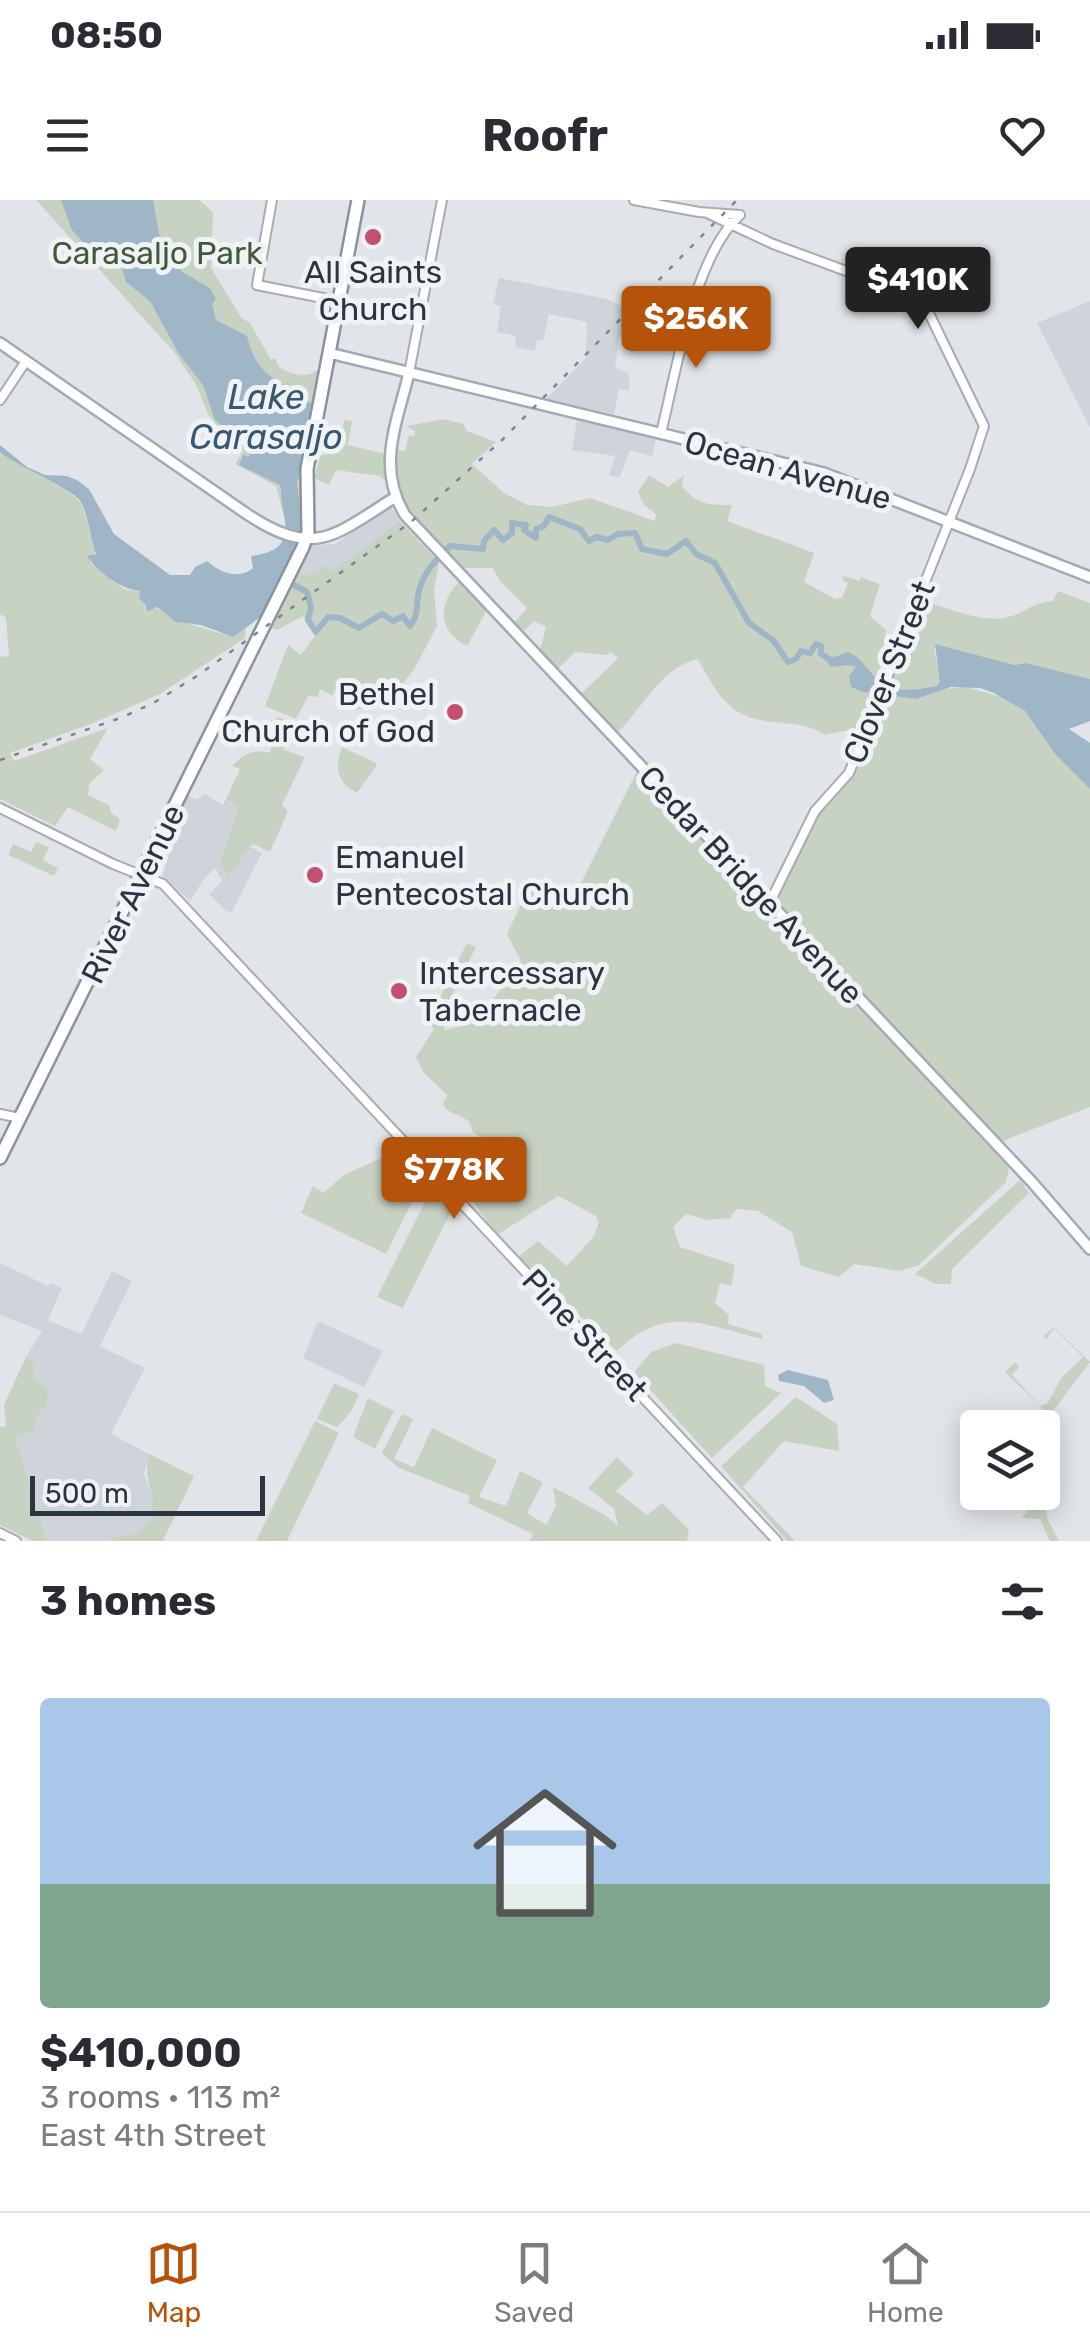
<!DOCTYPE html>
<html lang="en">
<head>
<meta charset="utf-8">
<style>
  body { margin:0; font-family:Rubik,sans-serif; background:#f7f7f7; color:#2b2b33; height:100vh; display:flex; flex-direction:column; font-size:38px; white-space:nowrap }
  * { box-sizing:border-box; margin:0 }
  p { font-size:32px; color:#7c7c81 }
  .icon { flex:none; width:55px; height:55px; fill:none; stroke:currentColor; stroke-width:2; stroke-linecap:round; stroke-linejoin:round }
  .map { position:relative; height:1341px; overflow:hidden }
  .side { display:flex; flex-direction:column; background:#fff; flex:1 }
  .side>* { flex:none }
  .fabs { position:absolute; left:960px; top:1210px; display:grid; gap:20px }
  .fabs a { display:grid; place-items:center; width:100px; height:100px; border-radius:10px; background:#fff; box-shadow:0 5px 25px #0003; font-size:50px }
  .scale { position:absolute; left:30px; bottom:25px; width:235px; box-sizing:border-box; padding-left:10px; border:5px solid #2b343f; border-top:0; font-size:28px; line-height:35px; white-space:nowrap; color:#2b343f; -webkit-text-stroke:8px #f0f3f6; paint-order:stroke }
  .price { position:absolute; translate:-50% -85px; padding:0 22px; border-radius:10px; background:#b45309; color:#fff; font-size:32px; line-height:65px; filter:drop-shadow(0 2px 5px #0008) }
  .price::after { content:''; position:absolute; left:50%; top:60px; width:30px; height:22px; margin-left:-15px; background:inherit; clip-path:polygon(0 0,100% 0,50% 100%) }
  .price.on { background:#222; color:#fff }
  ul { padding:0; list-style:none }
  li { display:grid; align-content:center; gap:20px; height:530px; padding:0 40px }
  li span { display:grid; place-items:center; height:310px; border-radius:10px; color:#555 }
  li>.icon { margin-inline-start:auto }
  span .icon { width:180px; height:180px; fill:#fffc; stroke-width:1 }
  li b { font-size:42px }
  h2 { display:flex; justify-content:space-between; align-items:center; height:120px; padding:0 40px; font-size:42px }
  .status { display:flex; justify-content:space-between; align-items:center; height:70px; padding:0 50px; background:#fff; direction:ltr }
  .status svg { height:28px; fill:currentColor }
  header { display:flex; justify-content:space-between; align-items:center; height:130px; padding:0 40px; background:#fff; font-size:45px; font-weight:700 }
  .dock { display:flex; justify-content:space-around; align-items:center; height:140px; border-top:2px solid #e1e1e2; background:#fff; font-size:28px; color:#7c7c81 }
  .dock a { display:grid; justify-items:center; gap:5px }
  .dock .on { color:#b45309 }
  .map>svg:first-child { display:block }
  .built { fill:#cfd4da }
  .green { fill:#c8d2c3 }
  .water { fill:#9fb6c6 }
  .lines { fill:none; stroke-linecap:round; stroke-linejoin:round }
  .river { stroke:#9fb6c6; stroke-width:6 }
  .secondary-casing { stroke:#a7acb3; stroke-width:12 }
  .primary-casing { stroke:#a1abb3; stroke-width:14 }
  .highway-casing { stroke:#89949e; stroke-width:16 }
  .secondary { stroke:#fff; stroke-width:8 }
  .primary { stroke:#fff; stroke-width:9 }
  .highway { stroke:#fff; stroke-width:11 }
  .rail { stroke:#7c8691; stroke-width:2.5; stroke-dasharray:5 10; stroke-linecap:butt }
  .poi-dot { fill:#c44f6e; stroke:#f0f3f6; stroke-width:4 }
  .labels { text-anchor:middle; stroke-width:10; stroke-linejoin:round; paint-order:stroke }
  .park-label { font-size:32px; fill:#435a39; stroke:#f0f3f6 }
  .poi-label { font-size:32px; fill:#2b343f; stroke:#f0f3f6; text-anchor:start }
  .street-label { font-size:32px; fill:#2b343f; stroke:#f0f3f6 }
  .water-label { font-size:35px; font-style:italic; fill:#385770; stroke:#f0f3f6 }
</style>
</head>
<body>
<div class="status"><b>08:50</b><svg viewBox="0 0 49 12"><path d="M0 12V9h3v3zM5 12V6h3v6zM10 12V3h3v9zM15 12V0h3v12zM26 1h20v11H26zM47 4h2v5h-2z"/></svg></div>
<header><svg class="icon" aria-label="menu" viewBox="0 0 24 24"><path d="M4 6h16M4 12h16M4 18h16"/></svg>Roofr<svg class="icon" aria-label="heart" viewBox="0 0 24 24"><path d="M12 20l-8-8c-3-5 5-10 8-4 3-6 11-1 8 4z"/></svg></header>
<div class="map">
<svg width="1090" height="1341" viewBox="0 0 1090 1341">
  <rect width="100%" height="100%" fill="#e1e5e9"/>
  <path class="built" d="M499,78l108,21 26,13 -14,25 -4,31 14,5v17l-10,-1 -5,25 -68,-15 40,-41 1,-36 -38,-8 -6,26h-6l-2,11 -20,-4 1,-11 -19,-4 4,-26 -8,-2z
    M1090,101v127l-53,-105z
    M577,220l79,19 -4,17 -22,-6 -10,27 -11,-1 6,-20 -43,-6z
    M391,307l9,14 -68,50 -15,5 -19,-3 13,-27 24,-2z
    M204,593l19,12 6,-5 9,5 -19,59 8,12 24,-29 11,6 -30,59 -6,-1 -17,-17 13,-13 -7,-13 -12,12 -13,21 -28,-25 5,-15 -13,-6 30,-61 14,6z
    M0,1063l48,23 2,-3 12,5 -14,32 33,14 31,-63 20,10 -32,65 45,22 -34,66 38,20 -5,20 11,30 -3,16 -17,13 -20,4 -5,4h-63l-32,-104 19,-59 1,-15 -9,-6 16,-26 -42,-16z
    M318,1121l65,30 -19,36 -61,-29z"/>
  <path class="green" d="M36,0h163l14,12 -2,56 30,49 9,6 21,37 4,-2 4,9c14,8 31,13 42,-1l-16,159 -4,7 -14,-4 -11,-42 -41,-22 8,-13 -14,-10 -21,-27 -13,-31 -21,-31z
    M443,219l20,5 4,7 29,11 -24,22 32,29 23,12 25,2 38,-9 65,23 1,-7 -12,-9 -6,-13 11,-17 19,12 16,-12 -2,11c15,19 27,19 50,19l-5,16 87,32 -10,29 31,17 7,-1 6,-15 -6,-3 2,-4 16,5 1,-4 19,7 -10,32 16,14 -7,49 8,5 34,-84c25,7 61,24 87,17 18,-4 21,-14 45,-16l5,-10 32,12v76l-64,-16 -12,2 -80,-17 7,34 -4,4 -37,5 -10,-3 -16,5 42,6 23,-10 27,-2 43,12 16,12 30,43 35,35v318l-95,37 -226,-240 46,-93 25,-25 43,-91 -10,-1 -14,34 -34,7c-29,-20 -69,-4 -96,-30 -13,-11 -22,-31 -32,-46 -41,12 -53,50 -82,76l-35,-40 38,-37 -7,-6 -5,3 -31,-3 -17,17 -18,-19 6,-23 -12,-6 -10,10 -10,-8 13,-15 -28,-28 -6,-12h-30l-48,-51 -16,-25 -19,-16 -44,-6 -7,15 -15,-7 7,-24 6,1 5,-16h9l3,-19 8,1 -4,24 45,11 2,-7 10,2 4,-16 5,1 1,-5 -8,-5z
    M0,252c20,17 72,35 81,52 7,14 9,33 14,47l-5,11 34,27 19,3 3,21 10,-5 26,14 48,14 16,-9 -1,11 -85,56 -69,30 -81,29 4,8 94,-33 -18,31 14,11 -15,14 -1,11 21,10 2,8 9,6 -4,12 -48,-24 -13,19 -55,-27v-142l9,-1 -3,-38 -6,-4z
    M400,321l39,42 -5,28 3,35 -22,42 -29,38 -32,4 -11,-11 2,-4 -10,-5 -3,6 -12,-7 -2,8 -10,-1 -12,23 -31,-13 23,-61 13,10 15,-21 -13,-18 -26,14 -6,-2 27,-55 19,2 7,-11 8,7z
    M459,382l28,28 -20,36c-30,-15 -29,-43 -8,-64z
    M277,516l9,5 -5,13 3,16 21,7 -23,48 6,6 -18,41 -17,-8 -25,32 -9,-11 19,-59 -9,-6 -6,6 17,-37 -8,-3c12,-13 22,-17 38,-13z
    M342,547l34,16v4l-19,26c-20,-10 -23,-25 -15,-46z
    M638,569l371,399 -3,14 -87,83 -19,6 -46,-7 -15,13 -38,-11 -9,-34 -34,-21 -21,-2 -7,9 -23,2 -21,-6 -13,13 7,20 55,18 -4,21 -11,-3 -5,20 14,12 -1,9 34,10v5c-58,-15 -97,-35 -145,12l-99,-94 20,-16 29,25 27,-30 5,-14 -3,-6 -38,-20 -61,39 -30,-41 -31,-24 12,-20 30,2 10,-11 -15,-9 -4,-11 -22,-11 -4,-6 4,-9 -24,-23 -7,-15 18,-28 -5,-10 38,-76 9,4 -33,66 1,17 32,-7 45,-62 -14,-27 22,-47 40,20z
    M36,642l13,5 -6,13 15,8 -4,8 -46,-21 5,-11 18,8z
    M405,947l22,25 -41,82 -85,-41 12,-27 10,7 21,-18z
    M1020,980l9,13 -77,76 -1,15h-15l-21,-10z
    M435,982l20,21 -52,105 -26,-11z
    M1054,1127l36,35 -36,48 -11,35 -1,-17 -5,-1 7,-17 -39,-38 10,-10 4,5 -7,8 28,31 7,-2 15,-27 21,-20 -29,-29 -8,11 -3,-3z
    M676,1143l88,22 1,21 16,7 -69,65 -78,-86 17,-20z
    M26,1157l9,6 -1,15 14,12 -1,15 -9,9 -4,17 -19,6 32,104h-15l-32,-16v-98l6,-1 -2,-21z
    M334,1183l25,11 -8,18 -14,15 -20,-8z
    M796,1197l41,27 2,27 -55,-10 -41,46 52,54h-8l-66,-75z
    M368,1198l26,13 -19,38 -22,-12z
    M402,1214l11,5 -19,40 20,8 18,-39 65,32 -18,37 27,9 14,-35 23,11 -16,31 19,12 10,-19 -3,-19 52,28 13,11 -4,-17 -26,-21 29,-31 17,17 -18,17 31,24 15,-12 27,27 -2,11h-157l3,-7 -65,-31 2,-7 -71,-28 -17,-15z
    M315,1221l24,12 -52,108h-31z
    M149,1254l45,22 -31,65h-53l5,-4 20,-4 17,-14c5,-26 -10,-37 -3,-65z
    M1020,1293h22l6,27 11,21h-9l-10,-22 -18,-1 6,-9z"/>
  <path class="water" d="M61,0h92l7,39 8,13 1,8 5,-4 8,16 28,16 6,11 -4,5 4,16 31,16c12,47 33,40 64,68l-8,61 -6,18 4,37 -3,25 -16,31 -4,2 1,4 -16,33 -30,22 -32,-12 -25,-3 -19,-15 -10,5 -2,-8 -6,-6 1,-7c-20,-2 -42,-19 -53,-35l9,-2c-6,-16 -7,-38 -16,-53 -10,-14 -61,-33 -80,-49v-7l27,22 18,8 22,1 10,4 12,9 25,45 56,41h20l5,-8 12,-6c13,12 32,19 46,7l-2,-12c31,-4 39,-15 32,-47 -2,-9 -1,-16 -3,-24l-41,-20 4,-10 6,1 2,-4 -21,-14 -3,-8 -12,-10 -12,-35 -24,-31 -29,-53 -24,-19 -6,-21 -24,-5 -24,-26z
    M935,444l79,21 12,-2 64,16v42l-21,8 21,14v46l-35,-35 -30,-43 -31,-18 -14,-5 -29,-1 -35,12 -53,-7 -12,-5 -2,-11 7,-9 -8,-2 -17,2 -9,-12 13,2 13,-5c12,5 16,13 25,23 19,20 38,15 64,11l3,-4z
    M788,1170l40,10 6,20 -10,3 -20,-17 -25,-5 -1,-6z"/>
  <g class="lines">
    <path class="river" d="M273,374l34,18 4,15 -3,13 8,12 12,-15 12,1 19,10 23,-14 11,7 10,-5 7,10c10,-11 5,-25 10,-39 6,-17 17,-29 30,-41l33,3 1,-8 10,-11 9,10 9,-7v-10l14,2 -2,5 12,8v-9l8,-3 5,-9 31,12 9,12 7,-4 12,3 10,-6 17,-1 7,16 25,5 19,-13 10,13 19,9 34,60 24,17 15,22 8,-3 5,-8 9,2 6,-9 5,2v8l8,5"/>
    <defs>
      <path id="secondary" d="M272,0l-15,85 81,16
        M634,0l65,12 41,3
        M707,13l66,31 149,55 62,127 -14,43 -121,304 -34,38 -46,93
        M409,173l33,-173
        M0,200l26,-39
        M661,233c15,-60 33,-177 79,-218
        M0,608l113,56 50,20 614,657
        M0,914l20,4
        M0,1333l16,8"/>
      <path id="primary" d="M0,143l244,169c70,47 88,25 150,-14
        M329,153l495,120 266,104
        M409,173c-12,50 -33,94 -4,142l627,667 58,67"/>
      <path id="highway" d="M0,958l303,-611 5,-15 -1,-63 51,-269"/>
    </defs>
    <use href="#secondary" class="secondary-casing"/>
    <use href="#primary" class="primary-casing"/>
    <use href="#highway" class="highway-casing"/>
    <use href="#secondary" class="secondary"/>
    <use href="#primary" class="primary"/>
    <use href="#highway" class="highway"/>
    <path class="rail" d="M0,560l123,-43 32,-15 42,-26 214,-154 90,-81 236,-241"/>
  </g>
  <g class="poi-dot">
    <circle cx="373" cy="37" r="10"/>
    <circle cx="455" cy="512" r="10"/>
    <circle cx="315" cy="675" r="10"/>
    <circle cx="399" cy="791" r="10"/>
  </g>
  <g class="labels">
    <g class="park-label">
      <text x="157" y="64">Carasaljo Park</text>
    </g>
    <g class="poi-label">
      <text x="373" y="83" text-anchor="middle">All Saints<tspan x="373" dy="37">Church</tspan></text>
      <text x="435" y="505" text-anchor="end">Bethel<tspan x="435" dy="37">Church of God</tspan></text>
      <text x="335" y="668">Emanuel<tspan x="335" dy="37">Pentecostal Church</tspan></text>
      <text x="419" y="784">Intercessary<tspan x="419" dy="37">Tabernacle</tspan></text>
    </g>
    <g class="street-label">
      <text transform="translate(788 270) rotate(16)" y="11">Ocean Avenue</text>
      <text transform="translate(889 472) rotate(-68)" y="11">Clover Street</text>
      <text transform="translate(751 685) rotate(47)" y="11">Cedar Bridge Avenue</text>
      <text transform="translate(133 694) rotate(-64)" y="11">River Avenue</text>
      <text transform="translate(585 1135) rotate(47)" y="11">Pine Street</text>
    </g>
    <g class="water-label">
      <text x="266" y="209">Lake<tspan x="266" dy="40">Carasaljo</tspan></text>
    </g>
  </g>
</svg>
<div class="fabs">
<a><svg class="icon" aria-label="layers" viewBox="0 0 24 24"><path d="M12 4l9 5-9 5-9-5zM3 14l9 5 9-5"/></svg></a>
</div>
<div class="scale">500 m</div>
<b class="price on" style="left:918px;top:132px">$410K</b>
<b class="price" style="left:696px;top:171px">$256K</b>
<b class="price" style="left:454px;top:1022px">$778K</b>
</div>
<section class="side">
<h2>3 homes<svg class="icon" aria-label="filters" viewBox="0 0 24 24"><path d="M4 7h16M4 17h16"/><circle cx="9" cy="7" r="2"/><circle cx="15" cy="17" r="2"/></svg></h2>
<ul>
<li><span style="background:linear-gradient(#a9c7e8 60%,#7fa58c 0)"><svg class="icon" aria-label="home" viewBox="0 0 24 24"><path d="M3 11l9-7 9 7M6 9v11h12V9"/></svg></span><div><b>$410,000</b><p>3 rooms · 113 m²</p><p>East 4th Street</p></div></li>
</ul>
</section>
<nav class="dock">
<a class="on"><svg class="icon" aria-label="map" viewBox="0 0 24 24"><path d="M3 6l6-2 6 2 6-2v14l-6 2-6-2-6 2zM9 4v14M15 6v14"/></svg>Map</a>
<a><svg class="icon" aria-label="saved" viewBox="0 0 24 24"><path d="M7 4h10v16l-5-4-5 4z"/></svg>Saved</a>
<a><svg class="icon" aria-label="home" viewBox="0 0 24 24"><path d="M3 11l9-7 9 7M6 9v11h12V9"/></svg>Home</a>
</nav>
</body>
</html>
